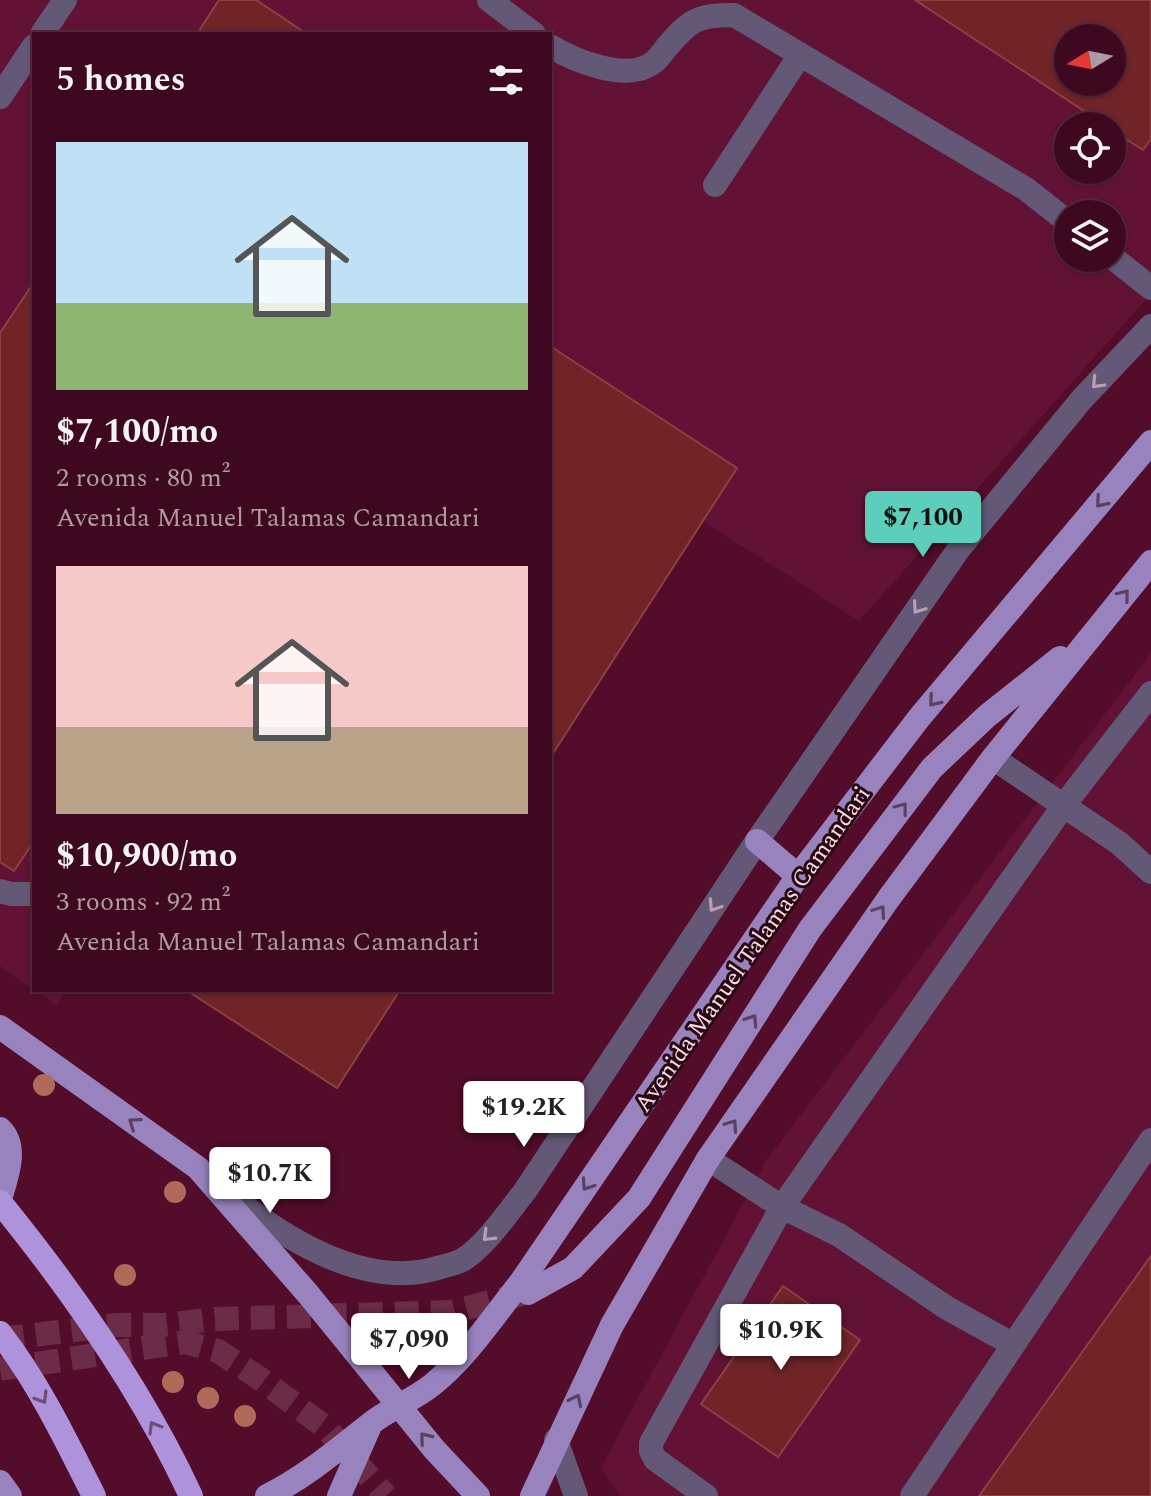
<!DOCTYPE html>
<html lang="en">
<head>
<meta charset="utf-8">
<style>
  body { margin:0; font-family:Spectral,serif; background:#451229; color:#f1f3f6; height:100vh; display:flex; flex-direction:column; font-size:30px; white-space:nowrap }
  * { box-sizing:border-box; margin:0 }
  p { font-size:26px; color:#ad9aa5 }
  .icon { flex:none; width:44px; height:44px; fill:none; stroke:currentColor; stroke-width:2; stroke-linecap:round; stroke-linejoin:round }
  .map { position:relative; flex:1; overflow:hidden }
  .side { position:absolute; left:32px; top:32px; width:520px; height:960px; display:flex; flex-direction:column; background:#3e0920; border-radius:0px; box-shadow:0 2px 6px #0004,0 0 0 2px #572a3e }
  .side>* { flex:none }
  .needle { width:52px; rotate:260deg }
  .fabs { position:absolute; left:1054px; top:24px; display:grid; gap:16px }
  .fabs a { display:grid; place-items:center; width:72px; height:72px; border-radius:50%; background:#3e0920; box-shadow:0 2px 6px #0004,0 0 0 2px #572a3e; font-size:40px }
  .price { position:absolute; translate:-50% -68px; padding:0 18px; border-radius:8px; background:#fff; color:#222; font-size:26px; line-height:52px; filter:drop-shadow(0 2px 4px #0008) }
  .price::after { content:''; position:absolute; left:50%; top:48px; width:24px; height:18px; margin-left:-12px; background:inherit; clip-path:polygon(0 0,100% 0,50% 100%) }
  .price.active { background:#5ccebb; color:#111 }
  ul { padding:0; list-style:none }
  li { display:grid; align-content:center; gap:16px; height:424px; padding:0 24px }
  li span { display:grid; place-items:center; height:248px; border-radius:0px; color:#555 }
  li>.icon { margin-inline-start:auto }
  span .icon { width:144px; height:144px; fill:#fffc; stroke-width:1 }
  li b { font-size:34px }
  h2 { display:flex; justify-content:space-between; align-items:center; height:96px; padding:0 24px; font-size:34px }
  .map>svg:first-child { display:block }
  .built { fill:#621335; fill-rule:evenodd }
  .building { fill:#702428; stroke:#8d4042; stroke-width:2; fill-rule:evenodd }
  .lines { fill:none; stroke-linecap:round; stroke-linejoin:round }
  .major-tunnel { stroke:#6c2b46; stroke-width:24; stroke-dasharray:24 12; stroke-linecap:butt }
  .minor { stroke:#635977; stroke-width:24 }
  .major { stroke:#9983bf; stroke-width:24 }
  .highway { stroke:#ae93dc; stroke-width:24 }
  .tree { fill:#b06b58 }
  .oneway { stroke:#b89fb2 }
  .oneway2 { stroke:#5a4061 }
  .oneway3 { stroke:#6a4e78 }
  .labels { text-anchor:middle; stroke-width:6; stroke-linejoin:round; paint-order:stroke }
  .street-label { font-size:24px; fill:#fdd9e2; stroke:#270914 }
</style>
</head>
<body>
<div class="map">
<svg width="1151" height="1496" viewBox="0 0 1151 1496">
  <rect width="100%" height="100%" fill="#530c2a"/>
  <path class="built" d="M0,0h1151v294l-292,327 -309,-198v-389h-516v956l-34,-24zM1068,38h44v44h-44zM1068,126h44v44h-44zM1068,214h44v44h-44z
    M1151,653v843h-531l-19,-29 165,-306z
    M34,990h32l-10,15z"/>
  <path class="building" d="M219,0h37l51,34h-110z
    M915,0h236v139l-8,11 -31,-20v-4h-5zM1068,38h44v44h-44z
    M34,282v559l-20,30 -14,-9v-529z
    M550,346l187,122 -187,290z
    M186,990h214l-63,98z
    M1151,1256v240h-172z
    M783,1286l77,54 -82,117 -77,-53z"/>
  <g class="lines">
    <path class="major-tunnel" d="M0,1339l117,-14h46l52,-6 236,-7 71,-18
      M0,1369l185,-27 33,9 41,27 66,49 61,69"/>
    <path class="minor" d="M489,0l45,34
      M42,34l23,-34
      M550,46c25,15 78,37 104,16 5,-4 9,-10 12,-14 24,-28 31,-33 68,-33l292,174 42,33
      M0,97l34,-51
      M715,185l85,-130
      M1112,257l39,31
      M993,758l126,85 32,29
      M0,891l11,3h23
      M708,1159l74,48 57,28 108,73 65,36
      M230,1195c56,45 137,96 211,72 7,-2 17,-4 23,-8 23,-15 44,-47 61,-68l232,-350 201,-291 124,-151 69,-73
      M556,1440l20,56
      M706,1496l-51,-37 -4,-8v-8l131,-236 282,-402 87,-112
      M912,1496l239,-356"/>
    <path class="major" d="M757,841l41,35
      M0,1027l198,141 110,126 126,155 44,47
      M0,1129c19,18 6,49 0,70
      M528,1293l45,-25 66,-70 171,-269 122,-161 55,-52 73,-58
      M0,1482l10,14
      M267,1496c37,-18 70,-46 102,-71 19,-16 43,-24 63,-40 35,-28 61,-68 89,-103l277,-406 121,-158 232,-276
      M339,1496l30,-68
      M532,1496l80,-171 96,-166 181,-261 104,-140 158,-196"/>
    <path class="highway" d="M0,1202c73,90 142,188 191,294
      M0,1333c38,49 66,107 94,163"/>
  </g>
  <g class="tree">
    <circle cx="44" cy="1085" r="11"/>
    <circle cx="175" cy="1192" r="11"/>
    <circle cx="125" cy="1275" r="11"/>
    <circle cx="173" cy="1382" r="11"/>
    <circle cx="208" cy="1398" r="11"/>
    <circle cx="245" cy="1416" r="11"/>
  </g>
  <defs><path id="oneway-chevron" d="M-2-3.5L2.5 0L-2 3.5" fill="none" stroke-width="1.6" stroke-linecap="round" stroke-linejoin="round" transform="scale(2)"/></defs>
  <g class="oneway">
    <use href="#oneway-chevron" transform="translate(1097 383) rotate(134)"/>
    <use href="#oneway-chevron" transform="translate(918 608) rotate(125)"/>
    <use href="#oneway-chevron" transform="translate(714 906) rotate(123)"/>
    <use href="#oneway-chevron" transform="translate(488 1236) rotate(135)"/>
  </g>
  <g class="oneway2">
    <use href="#oneway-chevron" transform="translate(1101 502) rotate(130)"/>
    <use href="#oneway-chevron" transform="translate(1124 595) rotate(-51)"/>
    <use href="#oneway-chevron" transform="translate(934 701) rotate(130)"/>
    <use href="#oneway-chevron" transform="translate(902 808) rotate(-53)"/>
    <use href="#oneway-chevron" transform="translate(880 911) rotate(-55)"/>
    <use href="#oneway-chevron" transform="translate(752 1020) rotate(-57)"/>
    <use href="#oneway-chevron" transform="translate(134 1123) rotate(-145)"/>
    <use href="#oneway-chevron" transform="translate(732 1125) rotate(-55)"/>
    <use href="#oneway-chevron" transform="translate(587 1185) rotate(124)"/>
    <use href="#oneway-chevron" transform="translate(576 1400) rotate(-64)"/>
    <use href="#oneway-chevron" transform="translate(425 1438) rotate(-130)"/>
  </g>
  <g class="oneway3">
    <use href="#oneway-chevron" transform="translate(42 1398) rotate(59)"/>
    <use href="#oneway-chevron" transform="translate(154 1427) rotate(-120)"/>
  </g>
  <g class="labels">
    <g class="street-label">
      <text transform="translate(752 949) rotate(-55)" y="8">Avenida Manuel Talamas Camandari</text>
    </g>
  </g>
</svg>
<div class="fabs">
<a><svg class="needle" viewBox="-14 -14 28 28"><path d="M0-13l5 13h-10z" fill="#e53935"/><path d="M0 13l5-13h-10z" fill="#ad9aa5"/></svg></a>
<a><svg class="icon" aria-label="locate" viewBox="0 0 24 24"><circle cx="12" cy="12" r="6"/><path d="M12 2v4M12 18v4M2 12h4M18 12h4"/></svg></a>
<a><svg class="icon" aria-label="layers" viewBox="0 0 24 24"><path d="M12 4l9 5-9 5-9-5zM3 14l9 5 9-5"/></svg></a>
</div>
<b class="price active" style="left:923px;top:559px">$7,100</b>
<b class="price" style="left:524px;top:1149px">$19.2K</b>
<b class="price" style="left:270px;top:1215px">$10.7K</b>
<b class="price" style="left:781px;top:1372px">$10.9K</b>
<b class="price" style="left:409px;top:1381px">$7,090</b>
<section class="side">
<h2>5 homes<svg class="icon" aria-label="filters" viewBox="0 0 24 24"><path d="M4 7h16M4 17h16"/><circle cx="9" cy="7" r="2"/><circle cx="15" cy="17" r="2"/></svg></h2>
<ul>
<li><span style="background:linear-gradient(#bfe0f5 65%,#8fb573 0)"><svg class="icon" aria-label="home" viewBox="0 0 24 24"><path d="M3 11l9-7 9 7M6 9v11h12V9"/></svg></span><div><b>$7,100/mo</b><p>2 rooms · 80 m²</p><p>Avenida Manuel Talamas Camandari</p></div></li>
<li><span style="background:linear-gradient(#f6c9c9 65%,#b9a48a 0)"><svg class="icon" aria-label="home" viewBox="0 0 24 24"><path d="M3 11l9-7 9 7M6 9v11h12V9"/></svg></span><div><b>$10,900/mo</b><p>3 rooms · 92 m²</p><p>Avenida Manuel Talamas Camandari</p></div></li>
</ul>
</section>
</div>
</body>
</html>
